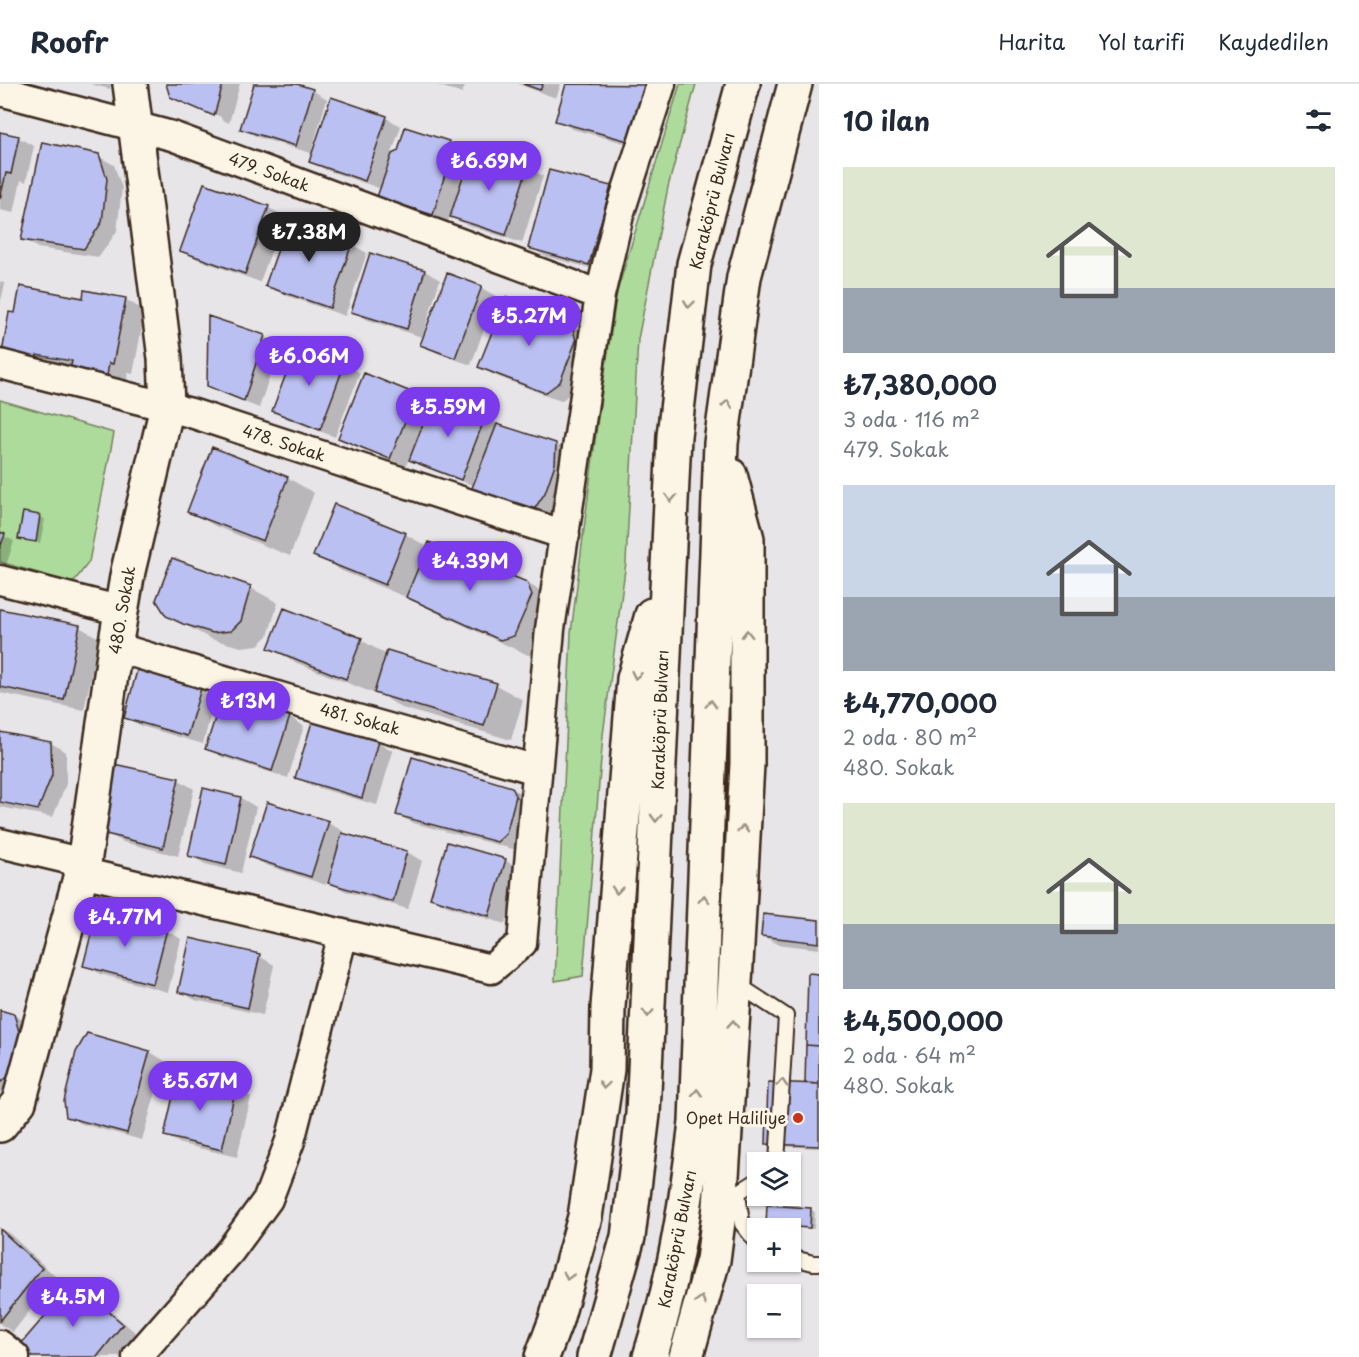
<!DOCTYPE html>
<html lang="tr">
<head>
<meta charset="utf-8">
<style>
  body { margin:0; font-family:"Playpen Sans",sans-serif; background:#f6f6f7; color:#1f2937; height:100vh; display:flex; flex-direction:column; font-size:22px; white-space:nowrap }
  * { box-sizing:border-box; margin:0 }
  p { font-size:20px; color:#747a83 }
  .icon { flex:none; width:33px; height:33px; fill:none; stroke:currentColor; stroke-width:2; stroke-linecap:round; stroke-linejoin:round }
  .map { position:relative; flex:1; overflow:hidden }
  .side { display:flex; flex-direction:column; background:#fff; width:540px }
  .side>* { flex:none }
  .tools { position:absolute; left:747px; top:1068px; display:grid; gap:12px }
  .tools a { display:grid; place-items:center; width:54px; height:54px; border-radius:0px; background:#fff; box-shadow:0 2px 4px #0004; font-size:30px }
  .price { position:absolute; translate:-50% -51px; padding:0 14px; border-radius:21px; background:#7c3aed; color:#fff; font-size:20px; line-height:39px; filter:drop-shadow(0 2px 3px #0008) }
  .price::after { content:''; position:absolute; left:50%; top:36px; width:18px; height:14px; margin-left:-9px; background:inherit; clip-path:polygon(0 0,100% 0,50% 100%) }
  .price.on { background:#222; color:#fff }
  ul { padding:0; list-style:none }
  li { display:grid; align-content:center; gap:12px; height:318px; padding:0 24px }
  li span { display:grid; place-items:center; height:186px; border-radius:0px; color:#555 }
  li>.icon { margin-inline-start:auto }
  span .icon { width:108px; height:108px; fill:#fffc; stroke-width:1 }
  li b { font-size:26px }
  h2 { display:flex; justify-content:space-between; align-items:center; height:72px; padding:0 24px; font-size:26px }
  header { display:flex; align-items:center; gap:36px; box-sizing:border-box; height:84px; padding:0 30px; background:#fff; border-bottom:2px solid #e0e1e3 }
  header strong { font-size:28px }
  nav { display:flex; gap:33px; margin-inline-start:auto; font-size:21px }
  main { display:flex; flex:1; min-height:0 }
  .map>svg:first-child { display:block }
  .green { fill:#addb9b; stroke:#74825c; stroke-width:1.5 }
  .shadow { fill:#0003 }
  .building { fill:#bbc0f2; stroke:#3b2a1e; stroke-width:1.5 }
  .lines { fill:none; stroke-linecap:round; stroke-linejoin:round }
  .service-casing { stroke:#3b2a1e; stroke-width:18 }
  .minor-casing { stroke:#3b2a1e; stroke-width:33 }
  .tertiary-casing { stroke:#3b2a1e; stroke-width:38 }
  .trunk-casing { stroke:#3b2a1e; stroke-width:38 }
  .service { stroke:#fcf5e5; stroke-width:14 }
  .minor { stroke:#fcf5e5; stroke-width:28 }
  .tertiary { stroke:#fcf5e5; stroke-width:33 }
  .trunk { stroke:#fcf5e5; stroke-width:33 }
  .oneway { stroke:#9c9082 }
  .poi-dot { fill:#c8321e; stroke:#fcf5e5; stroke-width:2 }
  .labels { text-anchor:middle; stroke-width:6; stroke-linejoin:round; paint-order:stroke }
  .street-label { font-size:16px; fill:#3b2a1e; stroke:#fcf5e5 }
  .poi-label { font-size:16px; fill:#3b2a1e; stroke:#fcf5e5; text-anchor:end }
</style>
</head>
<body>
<header>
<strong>Roofr</strong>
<nav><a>Harita</a><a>Yol tarifi</a><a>Kaydedilen</a></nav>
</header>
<main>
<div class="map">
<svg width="819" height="1273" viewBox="0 0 819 1273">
  <rect width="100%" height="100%" fill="#e8e5e9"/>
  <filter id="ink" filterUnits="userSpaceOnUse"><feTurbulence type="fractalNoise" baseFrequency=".0167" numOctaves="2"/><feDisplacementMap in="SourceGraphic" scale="12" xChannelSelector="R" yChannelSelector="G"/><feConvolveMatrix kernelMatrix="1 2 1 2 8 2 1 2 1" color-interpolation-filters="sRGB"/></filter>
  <g filter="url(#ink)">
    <path class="green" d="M680,0h16l-28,103 -30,152 -12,223 -23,173 -20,241 -28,5 16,-348 26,-208 20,-133z
      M0,316l114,33 -25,129 -16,21 -73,-21z"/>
    <path class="shadow" d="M90,0h21l-1,5z
      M167,0h73l-11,39 -8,-4v-2l-37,-16v2l-13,-7z
      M256,0h36l20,6 15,9 -15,50 3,1 71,-32 15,8 -10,30 8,-4 49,-9 16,8 -7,23 5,9 66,-16 15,9 -21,67 -55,-18 -17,-10 -2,7 -54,-17 -15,-8 3,-8 -56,-19 -15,-8 3,-8 -57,-17 -15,-9z
      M433,0h33l-4,9z
      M518,0h43l-5,14z
      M567,0h71l9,3v62l-75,-20 -15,-9z
      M0,50l19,4 15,8 -8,36 -5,-2 -7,33 -14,-3z
      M98,72l16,9 8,23 -5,43 -18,26 -61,-9 -15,-9z
      M205,101l64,23 15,8 -24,66 -63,-23 -15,-9z
      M610,104l15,8 -20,76 -60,-16 -15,-9z
      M307,145l30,3 15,9 -1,3 16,9 -22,63 -63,-22 -15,-9z
      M425,187l15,9 -18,57 -54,-17 -15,-9z
      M0,197l5,3 -5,20z
      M481,204l15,8 -25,69 -34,-12 -15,-9z
      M125,215l20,12 -12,63 -5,-1 -2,13 -103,-22 -7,-49 68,-15z
      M210,234l55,19 15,8 -21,63 -35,-14 -16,-9z
      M572,241l15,9 -12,56 -14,11 -67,-26 -15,-9z
      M298,263l47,17 15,9 -25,64 -47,-18 -15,-9z
      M365,291l50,21 17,9 53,12 15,8 56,19 15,9 -11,49 -11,17 -60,-23 -14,-10 -49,-18 -17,-10 -3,8 -51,-20 -15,-9z
      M288,394l26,15 -24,63 -75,-30 -26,-15z
      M24,430l21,5 -5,24 -20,-5z
      M0,450l14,7 -9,28 -5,-2z
      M405,450l23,13 99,36 27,16 -13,52 -13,4 -93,-43 -22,-12 -71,-29 -27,-16z
      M173,476l78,28 27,15 -10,33 -10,9 -17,2 -30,-8 -44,-24z
      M0,526l79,17 20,11 -15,72 -84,-17z
      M361,556l26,15 109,30 27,15 -12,40 -109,-32 -28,-17 -1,2 -76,-30 -27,-15z
      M201,602l15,9 -13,49 -62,-18 -15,-9z
      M289,633l15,9 -16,52 -66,-21 -15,-8z
      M313,639l65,19 15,9 -16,54 -65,-19 -15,-9z
      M0,649l51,10 15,9v32l-13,33 -53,-10z
      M110,681l69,15 15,9 -16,67 -55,-14 -16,-9z
      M511,704l16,9 -6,46 -8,6 -100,-26 -15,-8z
      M205,706l36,8 15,9 -15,66 -36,-9 -15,-9z
      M328,739l15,8 -1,3 65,18 15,9 -14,48 -63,-18 -15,-8 4,-14 -3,-1 -5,17 -60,-20 -15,-8z
      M448,760l58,17 15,8 -16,55 -58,-18 -15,-8z
      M819,837v28l-42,-5 -15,-9z
      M166,846l15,9 -13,53 -68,-18 -15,-9z
      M259,872l15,9 -11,50 -68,-15 -15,-9z
      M810,891h9v173l-47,-2 -4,-3 38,-58z
      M0,928l14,3 20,12 -17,70 -17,-4z
      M88,951l62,17 15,9 -23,79 -60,-16 -15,-8z
      M236,1004l15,9 -14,60 -56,-13 -15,-8z
      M811,1126l4,2 -1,17 -42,-2 -5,-3z
      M0,1144l10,6 46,43 -43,55 -13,-8z
      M74,1200l15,8 48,42 -18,23h-85z"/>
    <path class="building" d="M166,0h57l-9,32 -44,-19z
      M254,0h43l16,5 -17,57 -56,-17z
      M523,0h20l-3,6z
      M566,0l82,1 -16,57 -77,-21z
      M331,13l56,19 -22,65 -56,-19z
      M405,43l44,14 -6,24 3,6 -13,44 -56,-18 15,-43 6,-3z
      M0,48l19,4 -8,38 -5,-1 -6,26z
      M42,58l57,12 8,25 -5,43 -18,27 -63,-9z
      M472,64l56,18 -22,69 -56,-18z
      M549,86l62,16 -22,79 -61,-17z
      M204,99l65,23 -24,68 -65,-23z
      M288,137l18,6 2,-6 30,10 -2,7 16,5 -22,65 -65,-22z
      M370,169l55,17 -18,59 -56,-17z
      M447,189l35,13 -27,72 -35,-13z
      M20,202l63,12 1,-8 42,8 -13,66 -4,-1 -2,13 -37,-7 2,-8 -35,-6 -1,4 -34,-6 7,-41 6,1z
      M506,213l66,27 4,17 -16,41 -15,11 -67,-26z
      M208,232l57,19 -21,66 -37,-15z
      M297,261l48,18 -25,67 -48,-19z
      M364,289l52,21 -26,65 -52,-21z
      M434,312l52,19 -25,65 -52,-20z
      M497,340l59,19 -1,21 -10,29 -12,18 -61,-23z
      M212,363l76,30 -25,64 -76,-29z
      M334,420l72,29 -21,52 -72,-29z
      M23,428l17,3 -4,27 -18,-3z
      M0,448l5,2 -5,14z
      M429,458l98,40 5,13 -18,41 -14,4 -94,-43z
      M172,474l79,28 -10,35 -10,10 -18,2 -30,-9 -17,-8 -10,-16z
      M284,524l78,30 -16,41 -78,-31z
      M0,525l80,16 -16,75 -64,-13z
      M387,566l110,33 -13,43 -110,-33z
      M138,583l64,18 -15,51 -63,-18z
      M223,610l67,22 -18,55 -67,-22z
      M312,638l66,19 -16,57 -67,-20z
      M0,648l51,10 1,33 -14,35 -38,-8z
      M412,673l100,30 4,9 -10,38 -9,8 -101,-27z
      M109,679l70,15 -16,70 -57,-14 -8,-8z
      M203,704l38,9 -15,68 -38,-9z
      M267,718l62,19 -18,56 -62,-20z
      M342,749l65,18 -14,51 -65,-19z
      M447,758l59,17 -17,57 -59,-18z
      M97,827l70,18 -14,55 -70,-18z
      M763,830l56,6v23l-58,-7z
      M190,854l70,16 -12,54 -70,-16z
      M808,889l11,1v72l-13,-1z
      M0,926l14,4 6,21 -9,39 -11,9z
      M87,949l63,18 -23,82 -61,-16 -2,-16 12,-49z
      M806,961l13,1v38l-14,-1z
      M178,990l58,13 -14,63 -58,-14z
      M768,998l51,2v62l-53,-2z
      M767,1121l44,3 -1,20 -44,-3z
      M0,1145l42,39 -42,53z
      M74,1198l49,42 -26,33h-65l-13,-11z"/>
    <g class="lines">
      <defs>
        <path id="service" d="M737,900l49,32 -9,146
          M738,1108l4,32 16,20
          M731,1113l27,-17
          M790,1173l23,6h6"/>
        <path id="minor" d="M0,7l172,45 428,159
          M0,280l191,49 374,122
          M0,496l122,31
          M115,563l185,56 237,67
          M0,759l84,20
          M81,788l410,97 31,-26 28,-314 50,-334 19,-80 42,-131
          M0,1261l15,12
          M137,1273l93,-106 38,-52 22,-58 53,-207"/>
        <path id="tertiary" d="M0,1041l19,-23 65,-239 31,-216 13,-76 39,-164 -2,-49 -35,-274"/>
        <path id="trunk" d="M542,1273l14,-37 29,-103 22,-148 1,-62 26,-328 18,-64
          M594,1273l34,-120 15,-123 31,-678 20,-172 49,-180
          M650,1273c24,-76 37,-156 46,-235l25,-679 23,-166 51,-193
          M686,1273l27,-97 7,-54 15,-224 12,-218v-225l-17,-64"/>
      </defs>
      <use href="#service" class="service-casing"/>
      <use href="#minor" class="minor-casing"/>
      <use href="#tertiary" class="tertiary-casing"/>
      <use href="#trunk" class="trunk-casing"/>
      <use href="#service" class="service"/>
      <use href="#minor" class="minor"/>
      <use href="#tertiary" class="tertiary"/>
      <use href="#trunk" class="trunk"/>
    </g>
    <defs><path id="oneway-chevron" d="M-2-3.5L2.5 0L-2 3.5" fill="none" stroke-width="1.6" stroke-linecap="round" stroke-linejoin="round" transform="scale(1.5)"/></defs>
    <g class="oneway">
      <use href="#oneway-chevron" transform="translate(689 220) rotate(97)"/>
      <use href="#oneway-chevron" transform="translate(727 320) rotate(-82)"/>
      <use href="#oneway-chevron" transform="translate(671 414) rotate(93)"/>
      <use href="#oneway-chevron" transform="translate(747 550) rotate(-90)"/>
      <use href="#oneway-chevron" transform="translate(636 591) rotate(102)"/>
      <use href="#oneway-chevron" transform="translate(711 620) rotate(-88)"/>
      <use href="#oneway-chevron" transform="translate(656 734) rotate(92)"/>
      <use href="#oneway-chevron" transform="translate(743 745) rotate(-87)"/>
      <use href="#oneway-chevron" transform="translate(617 806) rotate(95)"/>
      <use href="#oneway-chevron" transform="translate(704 815) rotate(-88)"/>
      <use href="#oneway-chevron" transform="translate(648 929) rotate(92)"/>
      <use href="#oneway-chevron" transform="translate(733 940) rotate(-86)"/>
      <use href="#oneway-chevron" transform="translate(782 999) rotate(-86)"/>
      <use href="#oneway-chevron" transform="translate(604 1001) rotate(98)"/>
      <use href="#oneway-chevron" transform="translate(697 1009) rotate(-88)"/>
      <use href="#oneway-chevron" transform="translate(568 1192) rotate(106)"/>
      <use href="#oneway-chevron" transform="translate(701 1216) rotate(-74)"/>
    </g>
  </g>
  <circle class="poi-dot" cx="798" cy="1034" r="6"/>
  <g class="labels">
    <g class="street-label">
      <text transform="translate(269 88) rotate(20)" y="6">479. Sokak</text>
      <text transform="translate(712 117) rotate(-76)" y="6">Karaköprü Bulvarı</text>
      <text transform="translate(284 359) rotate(18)" y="6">478. Sokak</text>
      <text transform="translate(122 526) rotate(-80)" y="6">480. Sokak</text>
      <text transform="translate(360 635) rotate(15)" y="6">481. Sokak</text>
      <text transform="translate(660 636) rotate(-88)" y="6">Karaköprü Bulvarı</text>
      <text transform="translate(677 1155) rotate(-79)" y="6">Karaköprü Bulvarı</text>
    </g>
    <g class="poi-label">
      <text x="786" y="1040">Opet Haliliye</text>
    </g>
  </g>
</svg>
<div class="tools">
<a><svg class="icon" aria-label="layers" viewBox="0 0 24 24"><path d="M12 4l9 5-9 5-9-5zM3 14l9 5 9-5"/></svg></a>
<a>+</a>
<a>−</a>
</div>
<b class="price" style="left:489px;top:108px">₺6.69M</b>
<b class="price on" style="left:309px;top:179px">₺7.38M</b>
<b class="price" style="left:529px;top:263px">₺5.27M</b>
<b class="price" style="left:309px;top:303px">₺6.06M</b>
<b class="price" style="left:448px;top:354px">₺5.59M</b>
<b class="price" style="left:470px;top:508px">₺4.39M</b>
<b class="price" style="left:248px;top:648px">₺13M</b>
<b class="price" style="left:125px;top:864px">₺4.77M</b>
<b class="price" style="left:200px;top:1028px">₺5.67M</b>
<b class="price" style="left:73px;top:1244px">₺4.5M</b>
</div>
<section class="side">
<h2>10 ilan<svg class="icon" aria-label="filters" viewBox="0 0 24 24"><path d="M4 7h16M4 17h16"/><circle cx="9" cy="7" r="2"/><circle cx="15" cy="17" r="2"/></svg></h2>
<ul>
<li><span style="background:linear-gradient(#dfe7d0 65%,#9aa5b1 0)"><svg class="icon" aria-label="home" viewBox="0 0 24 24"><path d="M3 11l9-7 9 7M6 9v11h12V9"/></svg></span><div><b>₺7,380,000</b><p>3 oda · 116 m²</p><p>479. Sokak</p></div></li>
<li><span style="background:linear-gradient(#c9d6e8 60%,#9aa5b1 0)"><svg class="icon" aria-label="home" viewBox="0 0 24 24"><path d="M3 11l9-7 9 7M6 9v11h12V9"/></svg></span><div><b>₺4,770,000</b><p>2 oda · 80 m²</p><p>480. Sokak</p></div></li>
<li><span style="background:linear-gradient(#dfe7d0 65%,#9aa5b1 0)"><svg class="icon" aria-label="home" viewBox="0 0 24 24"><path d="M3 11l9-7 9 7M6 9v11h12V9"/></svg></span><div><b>₺4,500,000</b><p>2 oda · 64 m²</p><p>480. Sokak</p></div></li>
</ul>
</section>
</main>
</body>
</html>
